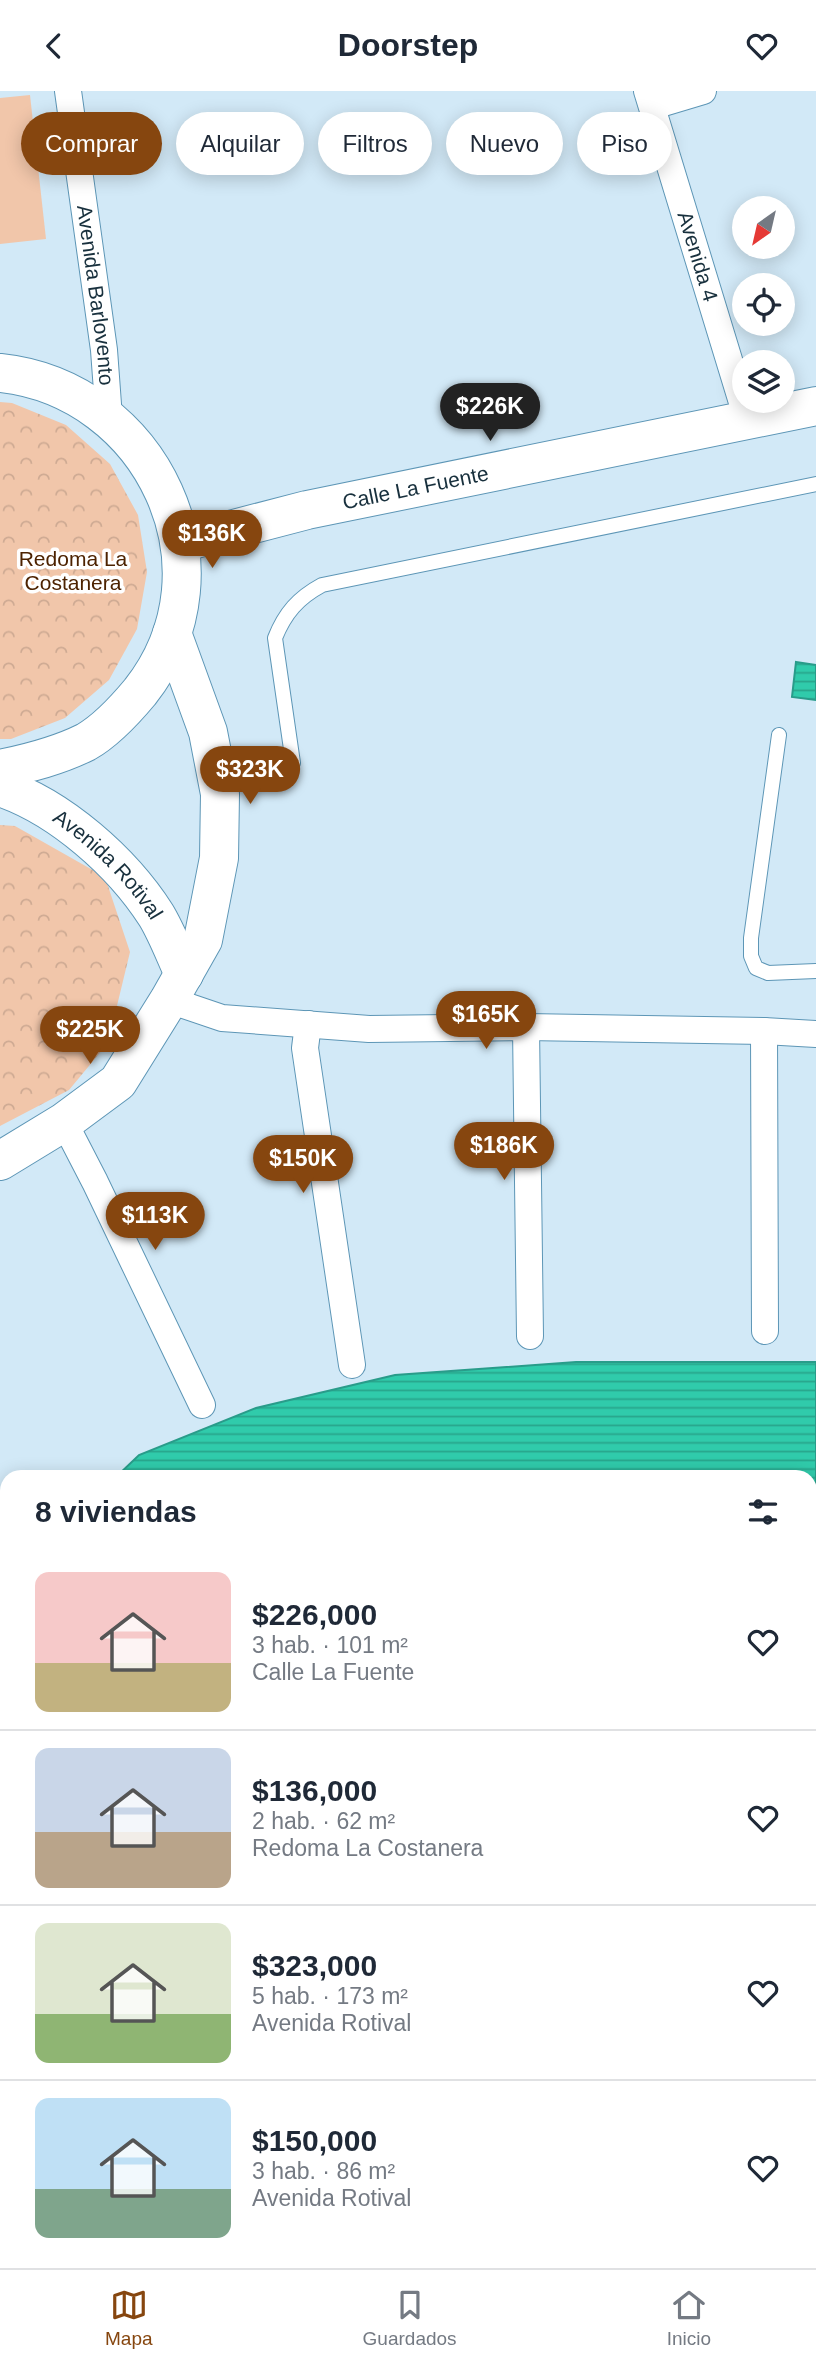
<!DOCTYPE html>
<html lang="es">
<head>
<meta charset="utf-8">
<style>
  body { margin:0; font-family:Helvetica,sans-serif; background:#f6f6f7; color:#1f2937; height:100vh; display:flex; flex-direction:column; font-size:26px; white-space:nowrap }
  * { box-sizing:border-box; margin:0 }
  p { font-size:23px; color:#747a83 }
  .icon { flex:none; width:38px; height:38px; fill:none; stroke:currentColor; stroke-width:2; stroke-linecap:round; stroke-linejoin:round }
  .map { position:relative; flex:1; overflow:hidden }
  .drawer { position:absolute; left:0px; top:1379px; width:817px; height:798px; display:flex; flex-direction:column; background:#fff; border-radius:21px 21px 0 0; box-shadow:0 4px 18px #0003 }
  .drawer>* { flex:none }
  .guide { position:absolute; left:21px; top:21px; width:775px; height:63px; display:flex; gap:14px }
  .needle { width:46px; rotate:214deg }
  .buttons { position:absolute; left:732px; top:105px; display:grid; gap:14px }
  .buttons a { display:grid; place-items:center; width:63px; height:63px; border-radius:50%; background:#fff; box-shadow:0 4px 18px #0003; font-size:35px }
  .price { position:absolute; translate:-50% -60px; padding:0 16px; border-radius:24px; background:#86460f; color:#fff; font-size:23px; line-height:46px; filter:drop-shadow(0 2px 4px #0008) }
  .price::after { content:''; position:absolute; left:50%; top:42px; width:21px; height:16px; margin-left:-10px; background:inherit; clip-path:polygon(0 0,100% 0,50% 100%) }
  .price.on { background:#222; color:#fff }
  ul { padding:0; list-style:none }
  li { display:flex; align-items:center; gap:21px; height:175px; padding:0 35px }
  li+li { border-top:2px solid #e0e1e3 }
  li span { display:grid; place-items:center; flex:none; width:196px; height:140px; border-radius:14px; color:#555 }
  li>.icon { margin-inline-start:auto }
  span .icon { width:84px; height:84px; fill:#fffc; stroke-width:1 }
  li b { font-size:30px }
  h2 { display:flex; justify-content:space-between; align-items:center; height:84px; padding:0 35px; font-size:30px }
  .tag { padding:0 24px; border-radius:32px; background:#fff; box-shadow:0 4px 18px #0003; font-size:24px; line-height:63px }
  .tag.on { background:#86460f; color:#fff }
  header { display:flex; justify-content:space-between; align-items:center; height:91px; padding:0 35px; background:#fff; font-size:32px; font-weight:600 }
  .menu { display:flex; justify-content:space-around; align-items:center; height:98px; border-top:2px solid #e0e1e3; background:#fff; font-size:19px; color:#747a83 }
  .menu a { display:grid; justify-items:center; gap:4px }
  .menu .on { color:#86460f }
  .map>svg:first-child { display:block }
  .park { fill:url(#park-crowns) }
  .pitch { fill:#f1c6aa }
  .water { fill:url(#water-rules); stroke:#299c8a; stroke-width:2 }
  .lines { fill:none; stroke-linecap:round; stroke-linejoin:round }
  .service-casing { stroke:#5d96b6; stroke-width:16 }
  .minor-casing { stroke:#5d96b6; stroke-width:28 }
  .secondary-casing { stroke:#5d96b6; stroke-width:40 }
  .service { stroke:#fff; stroke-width:14 }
  .minor { stroke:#fff; stroke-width:26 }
  .secondary { stroke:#fff; stroke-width:38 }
  .labels { text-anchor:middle; stroke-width:7; stroke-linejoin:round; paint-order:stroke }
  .street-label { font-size:21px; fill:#18303d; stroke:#fff }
  .park-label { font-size:21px; fill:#4c2200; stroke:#fff }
</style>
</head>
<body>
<header><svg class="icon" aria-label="back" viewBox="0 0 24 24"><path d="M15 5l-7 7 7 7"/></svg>Doorstep<svg class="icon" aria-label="heart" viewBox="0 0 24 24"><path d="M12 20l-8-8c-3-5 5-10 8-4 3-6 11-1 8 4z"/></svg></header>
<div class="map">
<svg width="816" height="2177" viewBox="0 0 816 2177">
  <defs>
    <pattern id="park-crowns" width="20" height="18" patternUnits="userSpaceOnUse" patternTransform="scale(1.75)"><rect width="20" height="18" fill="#f1c6aa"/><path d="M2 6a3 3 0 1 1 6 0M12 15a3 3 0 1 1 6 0" fill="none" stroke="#ceaa93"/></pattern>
    <pattern id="water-rules" width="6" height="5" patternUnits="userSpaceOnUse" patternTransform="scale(1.75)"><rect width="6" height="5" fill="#30cbab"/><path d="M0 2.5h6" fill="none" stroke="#28a58c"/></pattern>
  </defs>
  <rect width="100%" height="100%" fill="#d2e9f7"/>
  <path class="park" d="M0,311l12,1 54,22 44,39 28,51 9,57 -10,57 -28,51 -44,38 -54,21h-11z
    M0,734l15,1 90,51 25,75 -22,91 -39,47 -69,36z"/>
  <path class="pitch" d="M30,4l16,144 -46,5v-146z"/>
  <path class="water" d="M796,571l20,3v35l-24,-3z
    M576,1271h240v126l-6,-1v-10h-694l23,-22 117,-47 139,-33z
    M7,1541v629h65v7h-72v-624z
    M810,2079l6,1v97h-112l3,-7h103z"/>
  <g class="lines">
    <defs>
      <path id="service" d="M779,644l-28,203v18l5,12 12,5 48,-2
        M293,672l-18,-125c10,-25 23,-40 47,-53l494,-101"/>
      <g id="minor">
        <path id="s1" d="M68,0l36,259 5,68"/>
        <path id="s2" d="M647,0l101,331"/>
        <path d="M653,15l50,-15"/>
        <path d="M169,909l53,18 147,11 157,-2 238,4 52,3"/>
        <path d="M308,933l-3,24 47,317"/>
        <path d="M526,936l4,309"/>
        <path d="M764,940l1,300"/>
        <path d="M64,1031l31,60 107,223"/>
        <path d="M810,1718h6"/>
        <path d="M810,1788l6,7"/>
        <path d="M459,2170v7"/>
        <path d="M324,2177l1,-7"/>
      </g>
      <g id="secondary">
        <path d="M0,282c152,16 238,195 140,319 -15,18 -33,38 -54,50 -28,14 -56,21 -86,27"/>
        <path id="s3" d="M180,452l127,-33 509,-104"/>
        <path id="s4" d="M0,696c60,20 122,75 156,128 11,18 19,40 28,59"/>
        <path d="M0,1070l64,-39 54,-40 51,-82 34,-60 16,-82 1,-64 -12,-62 -36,-99"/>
      </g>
    </defs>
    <use href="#service" class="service-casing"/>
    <use href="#minor" class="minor-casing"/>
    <use href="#secondary" class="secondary-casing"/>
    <use href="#service" class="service"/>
    <use href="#minor" class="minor"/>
    <use href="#secondary" class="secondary"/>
  </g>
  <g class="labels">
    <g class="street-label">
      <text dy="7" stroke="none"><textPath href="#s2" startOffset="173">Avenida 4</textPath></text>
      <text dy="7" stroke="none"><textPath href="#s1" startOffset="206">Avenida Barlovento</textPath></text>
      <text dy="7" stroke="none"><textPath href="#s3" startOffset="242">Calle La Fuente</textPath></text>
      <text dy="7" stroke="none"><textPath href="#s4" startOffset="135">Avenida Rotival</textPath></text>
    </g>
    <g class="park-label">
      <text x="73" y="475">Redoma La<tspan x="73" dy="24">Costanera</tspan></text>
    </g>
  </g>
</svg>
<div class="buttons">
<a><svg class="needle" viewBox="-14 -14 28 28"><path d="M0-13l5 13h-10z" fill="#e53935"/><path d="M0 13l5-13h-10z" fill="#747a83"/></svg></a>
<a><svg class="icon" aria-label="locate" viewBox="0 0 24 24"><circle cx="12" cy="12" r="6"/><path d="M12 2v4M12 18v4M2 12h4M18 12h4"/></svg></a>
<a><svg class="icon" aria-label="layers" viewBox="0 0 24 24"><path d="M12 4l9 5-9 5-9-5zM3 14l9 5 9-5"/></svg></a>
</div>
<b class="price on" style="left:490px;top:352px">$226K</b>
<b class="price" style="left:212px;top:479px">$136K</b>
<b class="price" style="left:250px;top:715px">$323K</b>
<b class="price" style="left:486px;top:960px">$165K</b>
<b class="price" style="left:90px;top:975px">$225K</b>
<b class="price" style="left:504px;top:1091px">$186K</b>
<b class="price" style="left:303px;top:1104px">$150K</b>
<b class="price" style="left:155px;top:1161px">$113K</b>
<div class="guide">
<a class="tag on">Comprar</a>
<a class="tag">Alquilar</a>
<a class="tag">Filtros</a>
<a class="tag">Nuevo</a>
<a class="tag">Piso</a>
</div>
<section class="drawer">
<h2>8 viviendas<svg class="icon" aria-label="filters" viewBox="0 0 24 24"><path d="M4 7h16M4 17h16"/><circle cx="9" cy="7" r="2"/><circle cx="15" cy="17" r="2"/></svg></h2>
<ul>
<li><span style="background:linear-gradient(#f6c9c9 65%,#c2b280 0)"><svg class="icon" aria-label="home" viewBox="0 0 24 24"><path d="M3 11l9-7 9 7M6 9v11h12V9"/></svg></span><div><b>$226,000</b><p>3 hab. · 101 m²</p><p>Calle La Fuente</p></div><svg class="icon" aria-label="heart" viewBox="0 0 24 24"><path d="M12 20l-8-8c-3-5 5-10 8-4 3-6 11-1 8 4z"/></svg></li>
<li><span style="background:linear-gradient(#c9d6e8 60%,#b9a48a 0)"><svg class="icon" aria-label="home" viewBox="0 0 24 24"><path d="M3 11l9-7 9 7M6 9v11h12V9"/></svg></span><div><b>$136,000</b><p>2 hab. · 62 m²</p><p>Redoma La Costanera</p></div><svg class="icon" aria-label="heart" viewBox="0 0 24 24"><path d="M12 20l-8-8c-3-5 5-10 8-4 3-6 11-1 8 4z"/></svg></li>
<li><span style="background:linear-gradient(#dfe7d0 65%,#8fb573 0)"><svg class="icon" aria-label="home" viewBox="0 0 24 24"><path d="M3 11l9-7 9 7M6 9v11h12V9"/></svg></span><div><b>$323,000</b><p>5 hab. · 173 m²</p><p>Avenida Rotival</p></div><svg class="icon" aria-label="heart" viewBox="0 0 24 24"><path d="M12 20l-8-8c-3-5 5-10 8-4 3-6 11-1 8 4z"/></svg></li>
<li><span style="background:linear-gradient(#bfe0f5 65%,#7fa58c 0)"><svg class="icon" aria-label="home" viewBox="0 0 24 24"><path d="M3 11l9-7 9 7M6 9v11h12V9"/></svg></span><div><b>$150,000</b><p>3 hab. · 86 m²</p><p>Avenida Rotival</p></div><svg class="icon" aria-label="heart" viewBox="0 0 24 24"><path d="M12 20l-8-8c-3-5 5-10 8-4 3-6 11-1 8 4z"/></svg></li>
</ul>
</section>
</div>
<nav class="menu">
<a class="on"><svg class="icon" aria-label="map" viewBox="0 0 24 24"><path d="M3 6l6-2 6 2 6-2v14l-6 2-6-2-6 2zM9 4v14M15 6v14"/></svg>Mapa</a>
<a><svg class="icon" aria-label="saved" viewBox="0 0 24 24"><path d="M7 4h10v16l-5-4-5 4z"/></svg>Guardados</a>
<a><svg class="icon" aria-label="home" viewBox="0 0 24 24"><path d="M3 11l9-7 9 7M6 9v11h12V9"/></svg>Inicio</a>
</nav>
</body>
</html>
